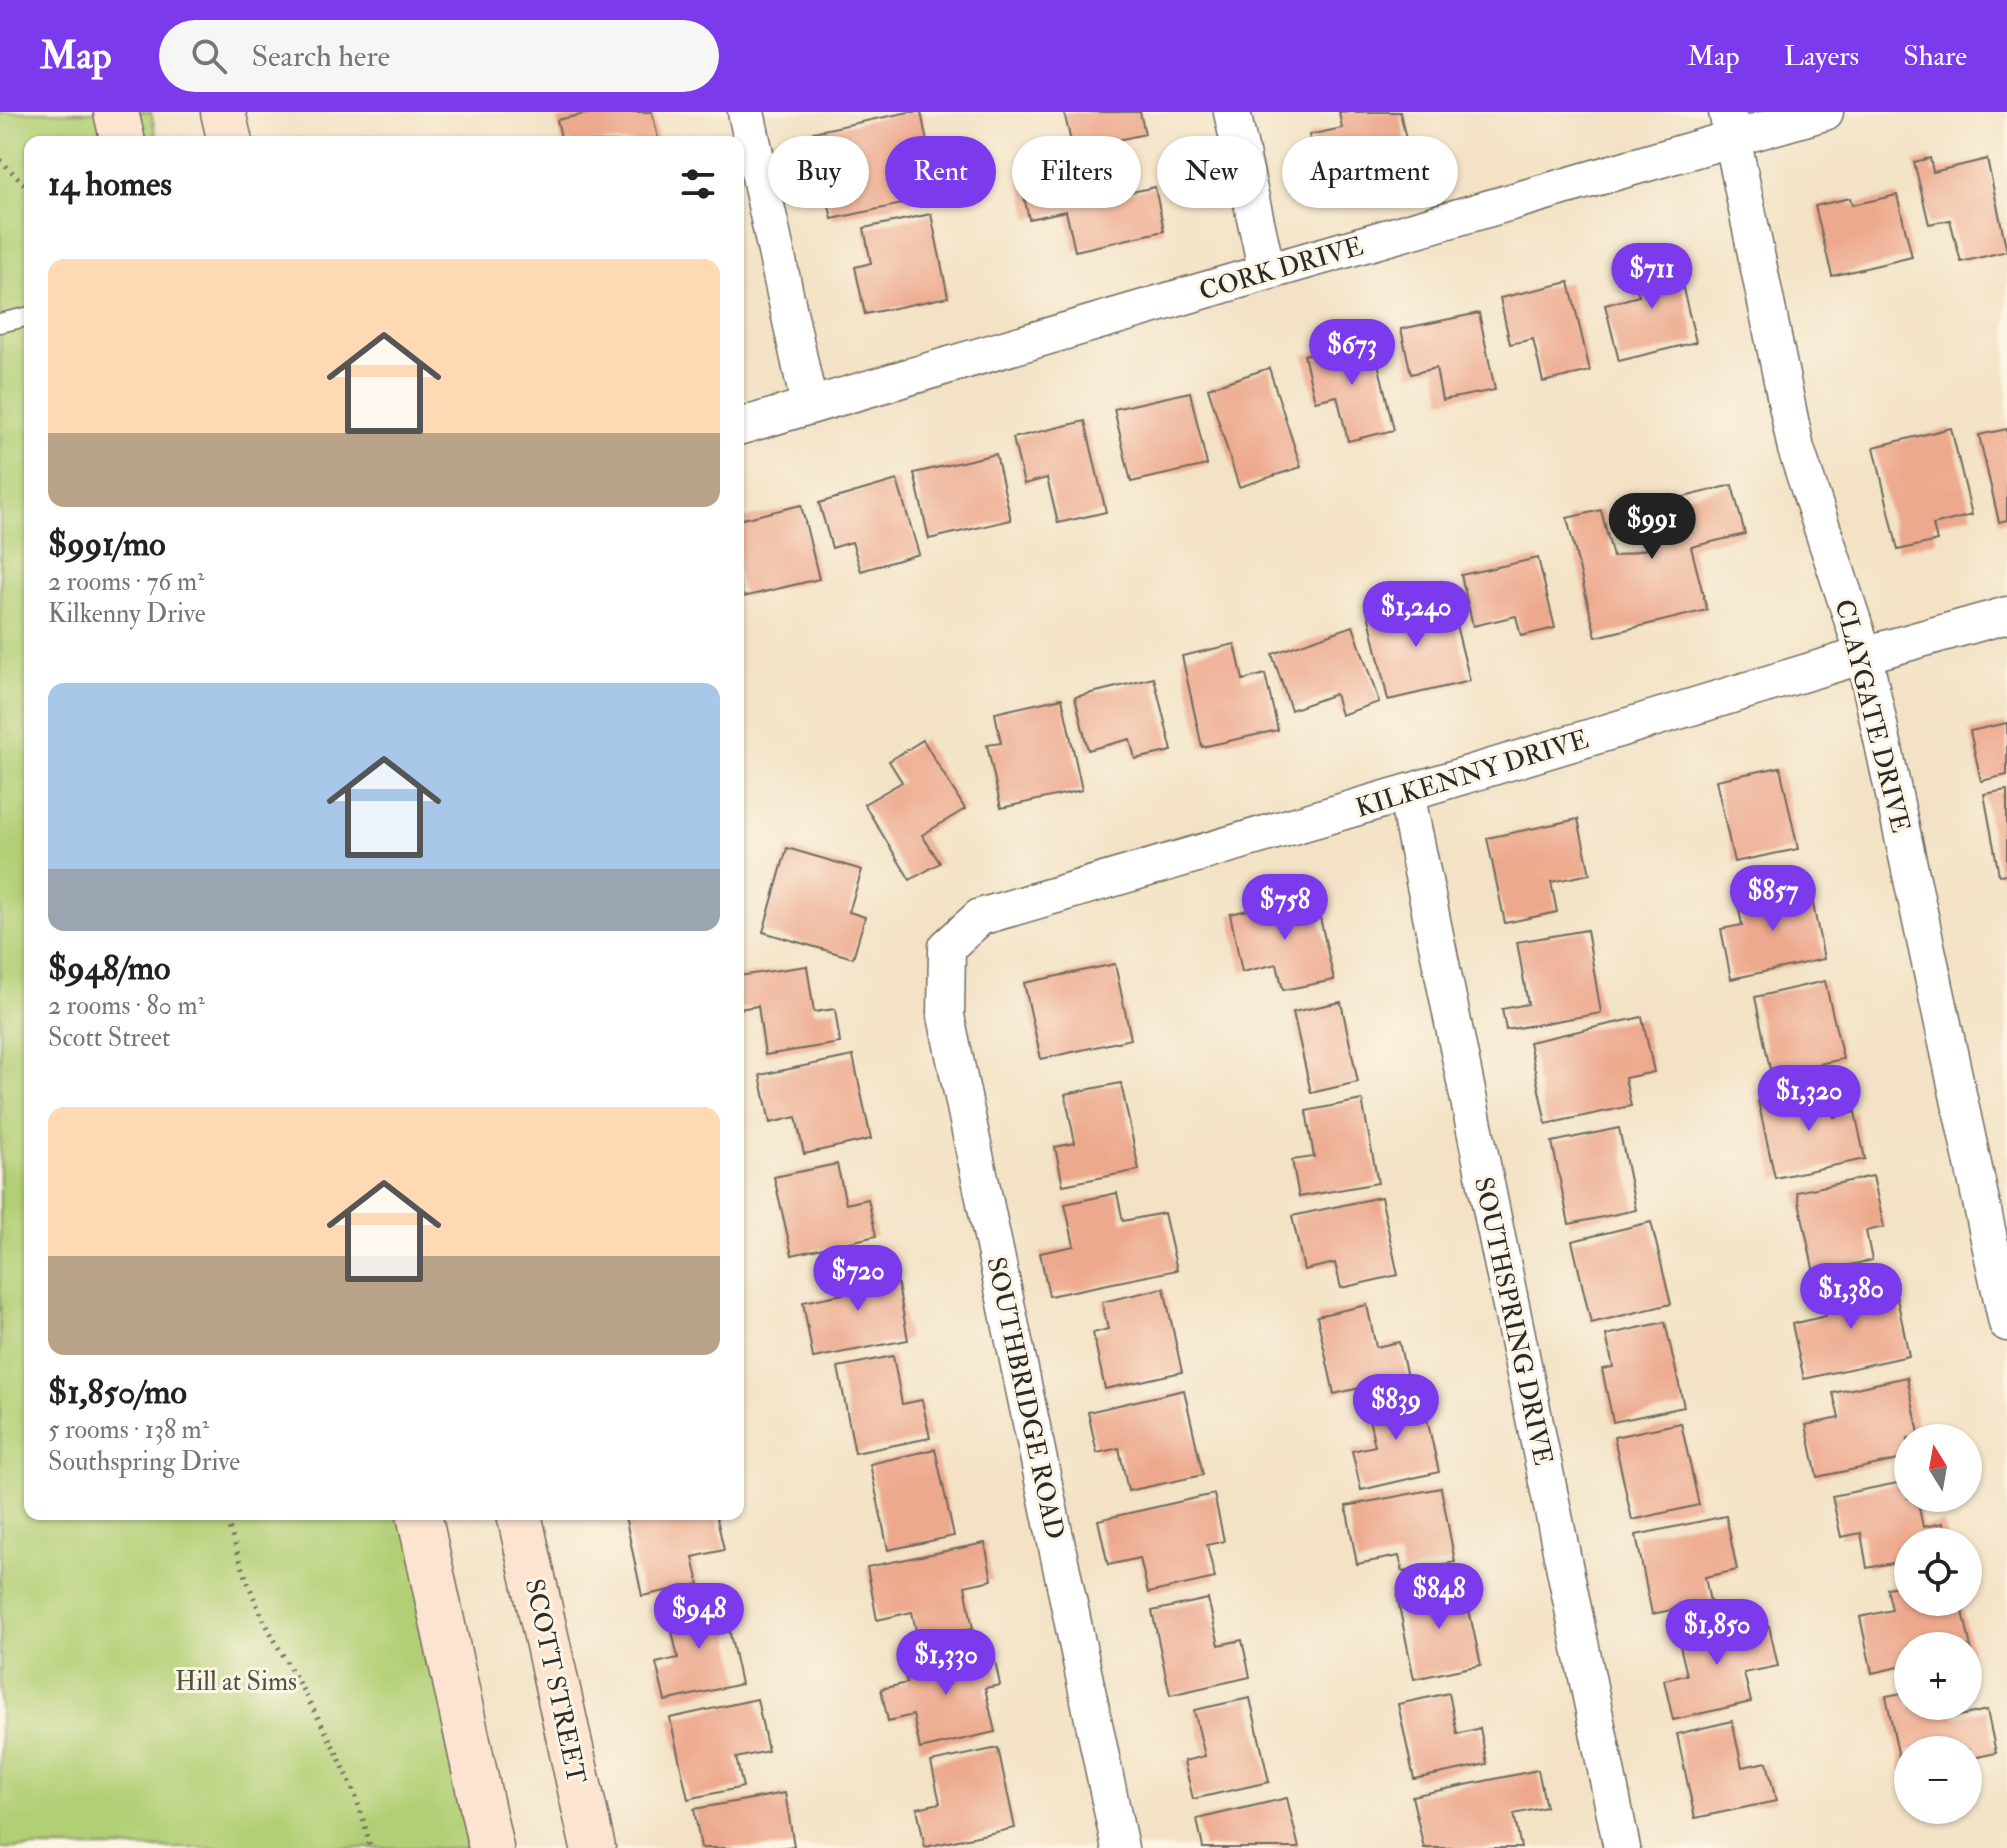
<!DOCTYPE html>
<html lang="en">
<head>
<meta charset="utf-8">
<style>
  body { margin:0; font-family:"IM FELL Double Pica",serif; background:#f6f6f6; color:#222; height:100vh; display:flex; flex-direction:column; font-size:30px; white-space:nowrap }
  * { box-sizing:border-box; margin:0 }
  p { font-size:26px; color:#767676 }
  .icon { flex:none; width:44px; height:44px; fill:none; stroke:currentColor; stroke-width:2; stroke-linecap:round; stroke-linejoin:round }
  .map { position:relative; flex:1; overflow:hidden }
  .sheet { position:absolute; left:24px; top:24px; width:720px; height:1384px; display:flex; flex-direction:column; background:#fff; border-radius:16px; box-shadow:0 2px 6px #0004 }
  .sheet>* { flex:none }
  .top-card { position:absolute; left:768px; top:24px; width:760px; height:72px; display:flex; gap:16px }
  .needle { width:52px; rotate:349deg }
  .controls { position:absolute; left:1894px; top:1312px; display:grid; gap:16px }
  .controls a { display:grid; place-items:center; width:88px; height:88px; border-radius:50%; background:#fff; box-shadow:0 2px 6px #0004; font-size:40px }
  .price { position:absolute; translate:-50% -68px; padding:0 18px; border-radius:28px; background:#7c3aed; color:#fff; font-size:26px; line-height:52px; filter:drop-shadow(0 2px 4px #0008) }
  .price::after { content:''; position:absolute; left:50%; top:48px; width:24px; height:18px; margin-left:-12px; background:inherit; clip-path:polygon(0 0,100% 0,50% 100%) }
  .price.current { background:#222; color:#fff }
  ul { padding:0; list-style:none }
  li { display:grid; align-content:center; gap:16px; height:424px; padding:0 24px }
  li span { display:grid; place-items:center; height:248px; border-radius:16px; color:#555 }
  li>.icon { margin-inline-start:auto }
  span .icon { width:144px; height:144px; fill:#fffc; stroke-width:1 }
  li b { font-size:34px }
  h2 { display:flex; justify-content:space-between; align-items:center; height:96px; padding:0 24px; font-size:34px }
  .chip { padding:0 28px; border-radius:36px; background:#fff; box-shadow:0 2px 6px #0004; font-size:28px; line-height:72px }
  .chip.current { background:#7c3aed; color:#fff }
  header { display:flex; align-items:center; gap:48px; box-sizing:border-box; height:112px; padding:0 40px; background:#7c3aed; color:#fff }
  header strong { font-size:38px }
  nav { display:flex; gap:44px; margin-inline-start:auto; font-size:28px }
  .search { width:560px; height:72px; background:#f6f6f6; display:flex; align-items:center; gap:20px; box-sizing:border-box; padding:0 28px; border-radius:44px; color:#767676; font-size:30px }
  .map>svg:first-child { display:block }
  .green { fill:#b2cf75; stroke:#6e7d50; stroke-width:2 }
  .building { fill:#eda98d }
  .lines { fill:none; stroke-linecap:round; stroke-linejoin:round }
  .service-casing { stroke:#716b61; stroke-width:21 }
  .minor-casing { stroke:#716b61; stroke-width:39 }
  .secondary-casing { stroke:#716b61; stroke-width:47 }
  .path { stroke:#716b61; stroke-width:5; stroke-dasharray:2 6; stroke-linecap:butt }
  .service { stroke:#fff; stroke-width:18 }
  .minor { stroke:#fff; stroke-width:36 }
  .secondary { stroke:#fde4d1; stroke-width:44 }
  .labels { text-anchor:middle; stroke-width:6; stroke-linejoin:round; paint-order:stroke }
  .street-label { font-size:26px; fill:#2b2b2b; stroke:#fcf5e5 }
  .park-label { font-size:26px; fill:#4d543e; stroke:#fcf5e5 }
</style>
</head>
<body>
<header>
<strong>Map</strong>
<div class="search"><svg class="icon" aria-label="search" viewBox="0 0 24 24"><circle cx="10" cy="10" r="6"/><path d="M15 15l6 6"/></svg>Search here</div>
<nav><a>Map</a><a>Layers</a><a>Share</a></nav>
</header>
<div class="map">
<svg width="2007" height="1736" viewBox="0 0 2007 1736">
  <rect width="100%" height="100%" fill="#fcf5e5"/>
  <filter id="ink" filterUnits="userSpaceOnUse"><feTurbulence type="fractalNoise" baseFrequency=".0125" numOctaves="2"/><feDisplacementMap in="SourceGraphic" scale="16" xChannelSelector="R" yChannelSelector="G"/><feConvolveMatrix kernelMatrix="1 2 1 2 8 2 1 2 1" color-interpolation-filters="sRGB"/></filter>
  <filter id="wash" filterUnits="userSpaceOnUse"><feTurbulence type="fractalNoise" baseFrequency=".006" numOctaves="4" result="noise"/><feDisplacementMap in="SourceGraphic" scale="32" xChannelSelector="R" yChannelSelector="G"/><feGaussianBlur stdDeviation="1.8" result="paint"/><feColorMatrix in="noise" values="0 0 0 0 0 0 0 0 0 0 0 0 0 0 0 0 0 1.4 0 .05"/><feComposite in="paint" operator="in"/></filter>
  <g filter="url(#wash)">
    <rect width="100%" height="100%" fill="#f3e2c5"/>
    <path class="green" d="M0,0h151l6,30h-127v1372h397l66,334h-493z"/>
    <g id="blocks">
      <path class="building" d="M594,0h58l7,30h-97l-5,-22z
        M909,0h12l7,35 -23,5 11,49 -84,18 -19,-87z
        M1064,0h76l5,22 -72,16z
        M1339,0h61l10,46 -92,20 -9,-43 33,-7z
        M1930,46l3,14 54,-13 20,92 -46,11 -11,-42 -21,4 -15,-62z
        M1115,50l8,32 32,-7 9,44 -89,20 -9,-40 -37,8 -8,-36z
        M1897,83l15,62 -80,19 -17,-70 35,-8 2,7z
        M931,102l17,83 -83,17 -10,-47 16,-4 -7,-35z
        M1674,140l22,90 -77,19 -14,-56 34,-9 -9,-33z
        M1569,170l21,89 -47,11 -10,-43 -23,5 -10,-46z
        M1479,201l16,77 -53,10 -6,-32 -25,6 -10,-45z
        M1372,226l22,92 -46,11 -11,-45 -22,5 -11,-46z
        M1269,256l32,99 -62,20 -31,-99z
        M1190,280l17,73 -76,17 -17,-73z
        M1085,309l21,91 -48,11 -11,-45 -23,6 -11,-46z
        M1951,316l21,87 -39,10 4,16 -39,9 -24,-103z
        M2007,317v91l-8,2 -20,-87z
        M996,342l15,66 -82,19 -15,-66z
        M897,368l22,74 -58,17 -9,-29 -20,6 -13,-45z
        M1732,373l13,49 -54,13 16,63 -111,27 -29,-119 34,-8 12,47 41,-10 -10,-40z
        M801,393l18,74 -76,18 -5,-22v-55z
        M1538,446l17,70 -34,8 -5,-20 -43,10 -12,-51z
        M1422,484l7,30 26,-5 15,60 -82,19 -21,-91z
        M1353,514l26,76 -38,13 -6,-21 -44,16 -19,-56z
        M1235,532l8,36 22,-6 13,56 -76,17 -20,-91z
        M1154,566l18,73 -37,8 -5,-20 -42,11 -13,-53z
        M1062,586l20,92 -81,18 -14,-63 14,-2 -6,-30z
        M2007,611v52l-26,6 -11,-50z
        M923,628l42,69 -43,26 18,28 -30,17 -46,-76 38,-22 -13,-21z
        M1780,655l18,82 -64,13 -18,-82z
        M2007,678v84l-8,1 -15,-81z
        M1578,707l12,55 -39,8 6,30 -52,11 -18,-85z
        M787,736l75,22 -13,42 16,5 -12,41 -90,-26z
        M1809,772l15,75 -93,20 -10,-50 21,-4 -5,-26z
        M1315,783l19,85 -51,10 -6,-26 -35,8 -12,-58z
        M1587,818l14,83 -95,17 -4,-21 26,-5 -11,-62z
        M1115,852l16,75 -90,20 -17,-76z
        M807,854l7,46 21,-3 5,34 -75,12 -7,-49 -20,3v-33z
        M1825,869l18,78 -72,15 -16,-77z
        M1341,890l17,80 -47,11 -18,-81z
        M1642,905l12,55 -29,6 6,28 -85,18 -17,-82z
        M853,944l18,83 -67,15 -8,-37 -26,6 -10,-48z
        M1121,971l18,87 -76,15 -8,-38 20,-4 -10,-49z
        M1827,974l7,31 21,-5 10,47 -90,19 -17,-77z
        M1362,988l16,83 -79,14 -7,-37 22,-3 -8,-46z
        M1619,1016l17,82 -67,14 -17,-82z
        M837,1052l9,40 22,-5 8,37 -84,19 -18,-78z
        M1873,1064l11,51 -18,4 6,29 -58,13 -17,-81z
        M1117,1081l6,28 41,-8 13,57 -128,26 -9,-43 34,-7 -9,-42z
        M1381,1085l17,78 -57,13 -6,-25 -31,7 -12,-54z
        M1651,1110l20,82 -80,19 -19,-82z
        M894,1151l14,77 -95,18 -10,-56 40,-8 -4,-21z
        M1875,1167l5,23 17,-4 12,58 -105,23 -12,-55 34,-8 -5,-26z
        M1164,1176l18,84 -77,17 -12,-56 15,-4 -6,-27z
        M1367,1193l9,42 23,-5 8,35 -73,17 -17,-78z
        M1665,1210l19,85 -71,15 -11,-53 11,-2 -7,-32z
        M893,1244l9,48 20,-4 8,38 -75,15 -17,-86z
        M1907,1265l13,61h-12v20l-91,19 -11,-52 33,-7 -6,-25z
        M1420,1276l19,84 -78,18 -9,-39 23,-5 -10,-45z
        M1184,1278l19,85 -75,16 -9,-43 -22,5 -9,-41z
        M1681,1311l18,82 -67,15 -18,-83z
        M935,1337l19,87 -66,14 -18,-86z
        M1908,1369v17h9l6,29 20,-4 5,19h-40v18l-41,8 -6,-35 -20,4 -9,-41z
        M1441,1376l14,74 -52,10 -4,-16 -42,8 -11,-58z
        M1214,1382l10,47 -17,4 8,33 -67,15 -8,-35 -32,7 -10,-45z
        M637,1402h79l8,36 -31,7 6,27 -57,12 -17,-80z
        M1726,1404l11,54 -32,7 5,25 -58,12 -16,-79z
        M985,1431l7,37 -27,6 8,43 -55,11 -6,-28 -35,8 -10,-53z
        M1463,1470l18,83 -67,14 -17,-83z
        M1908,1472v18h53l11,50 -4,1v-7h-60v19l-36,8 -12,-56 32,-7 -5,-22z
        M722,1485l19,87 -76,17 -9,-38 22,-5 -11,-49z
        M1208,1487l11,46 23,-5 8,37 -80,18 -18,-84z
        M1731,1504l4,17 34,-7 9,40 -34,7 7,29 -78,18 -9,-40 23,-5 -11,-46z
        M992,1534l8,39 -15,3 10,44 -75,17 -7,-34 -25,6 -7,-32 26,-6 -4,-18z
        M1908,1580v14h45l2,11 32,-7 9,43 -28,6v-9h-60v21l-6,1 -16,-76z
        M1449,1581l8,41 23,-6 7,36 -73,15 -16,-75z
        M1250,1586l19,84 -76,17 -9,-38 21,-5 -11,-46z
        M757,1587l11,52 -32,7 7,29 -55,12 -18,-81z
        M1732,1609l10,46 25,-5 9,39 -81,17 -18,-84z
        M998,1636l17,80 -90,19 -8,-39 23,-5 -9,-41z
        M1538,1658l8,37 -32,7 7,34h-97l-12,-52z
        M785,1681l9,53 -14,2h-79l-7,-39z
        M1287,1686l12,50h-96l-6,-29z"/>
    </g>
  </g>
  <g filter="url(#ink)">
    <use href="#blocks" fill-opacity="0" stroke="#716b61" stroke-width="2"/>
    <g class="lines">
      <defs>
        <path id="service" d="M0,211l30,-7"/>
        <path id="minor" d="M746,0l63,293
          M1232,0l35,160
          M1727,0l69,337 68,206 143,668
          M738,315l529,-155 558,-160
          M1406,681l216,1055
          M1120,1736l-174,-832 1,-69 33,-30 426,-124 458,-138 143,-40"/>
        <path id="secondary" d="M116,0l7,30
          M223,0l7,30
          M419,1402l72,334
          M519,1402l74,334"/>
      </defs>
      <use href="#service" class="service-casing"/>
      <use href="#minor" class="minor-casing"/>
      <use href="#secondary" class="secondary-casing"/>
      <path class="path" d="M0,48l30,30
        M224,1402c13,34 23,72 39,104 37,74 92,148 107,230"/>
      <use href="#service" class="service"/>
      <use href="#minor" class="minor"/>
      <use href="#secondary" class="secondary"/>
    </g>
  </g>
  <g class="labels">
    <g class="street-label">
      <text transform="translate(1281 156) rotate(-16)" y="9">CORK DRIVE</text>
      <text transform="translate(1873 604) rotate(76)" y="9">CLAYGATE DRIVE</text>
      <text transform="translate(1472 661) rotate(-17)" y="9">KILKENNY DRIVE</text>
      <text transform="translate(1514 1209) rotate(78)" y="9">SOUTHSPRING DRIVE</text>
      <text transform="translate(1026 1286) rotate(78)" y="9">SOUTHBRIDGE ROAD</text>
      <text transform="translate(556 1569) rotate(78)" y="9">SCOTT STREET</text>
    </g>
    <g class="park-label">
      <text x="236" y="1578">Hill at Sims</text>
    </g>
  </g>
</svg>
<div class="controls">
<a><svg class="needle" viewBox="-14 -14 28 28"><path d="M0-13l5 13h-10z" fill="#e53935"/><path d="M0 13l5-13h-10z" fill="#767676"/></svg></a>
<a><svg class="icon" aria-label="locate" viewBox="0 0 24 24"><circle cx="12" cy="12" r="6"/><path d="M12 2v4M12 18v4M2 12h4M18 12h4"/></svg></a>
<a>+</a>
<a>−</a>
</div>
<b class="price" style="left:1652px;top:199px">$711</b>
<b class="price" style="left:1352px;top:275px">$673</b>
<b class="price current" style="left:1652px;top:449px">$991</b>
<b class="price" style="left:1416px;top:537px">$1,240</b>
<b class="price" style="left:1773px;top:821px">$857</b>
<b class="price" style="left:1285px;top:830px">$758</b>
<b class="price" style="left:1809px;top:1021px">$1,320</b>
<b class="price" style="left:858px;top:1201px">$720</b>
<b class="price" style="left:1851px;top:1219px">$1,380</b>
<b class="price" style="left:1396px;top:1330px">$839</b>
<b class="price" style="left:1439px;top:1519px">$848</b>
<b class="price" style="left:699px;top:1539px">$948</b>
<b class="price" style="left:1717px;top:1555px">$1,850</b>
<b class="price" style="left:946px;top:1585px">$1,330</b>
<div class="top-card">
<a class="chip">Buy</a>
<a class="chip current">Rent</a>
<a class="chip">Filters</a>
<a class="chip">New</a>
<a class="chip">Apartment</a>
</div>
<section class="sheet">
<h2>14 homes<svg class="icon" aria-label="filters" viewBox="0 0 24 24"><path d="M4 7h16M4 17h16"/><circle cx="9" cy="7" r="2"/><circle cx="15" cy="17" r="2"/></svg></h2>
<ul>
<li><span style="background:linear-gradient(#ffd9b3 70%,#b9a48a 0)"><svg class="icon" aria-label="home" viewBox="0 0 24 24"><path d="M3 11l9-7 9 7M6 9v11h12V9"/></svg></span><div><b>$991/mo</b><p>2 rooms · 76 m²</p><p>Kilkenny Drive</p></div></li>
<li><span style="background:linear-gradient(#a9c7e8 75%,#9aa5b1 0)"><svg class="icon" aria-label="home" viewBox="0 0 24 24"><path d="M3 11l9-7 9 7M6 9v11h12V9"/></svg></span><div><b>$948/mo</b><p>2 rooms · 80 m²</p><p>Scott Street</p></div></li>
<li><span style="background:linear-gradient(#ffd9b3 60%,#b9a48a 0)"><svg class="icon" aria-label="home" viewBox="0 0 24 24"><path d="M3 11l9-7 9 7M6 9v11h12V9"/></svg></span><div><b>$1,850/mo</b><p>5 rooms · 138 m²</p><p>Southspring Drive</p></div></li>
</ul>
</section>
</div>
</body>
</html>
